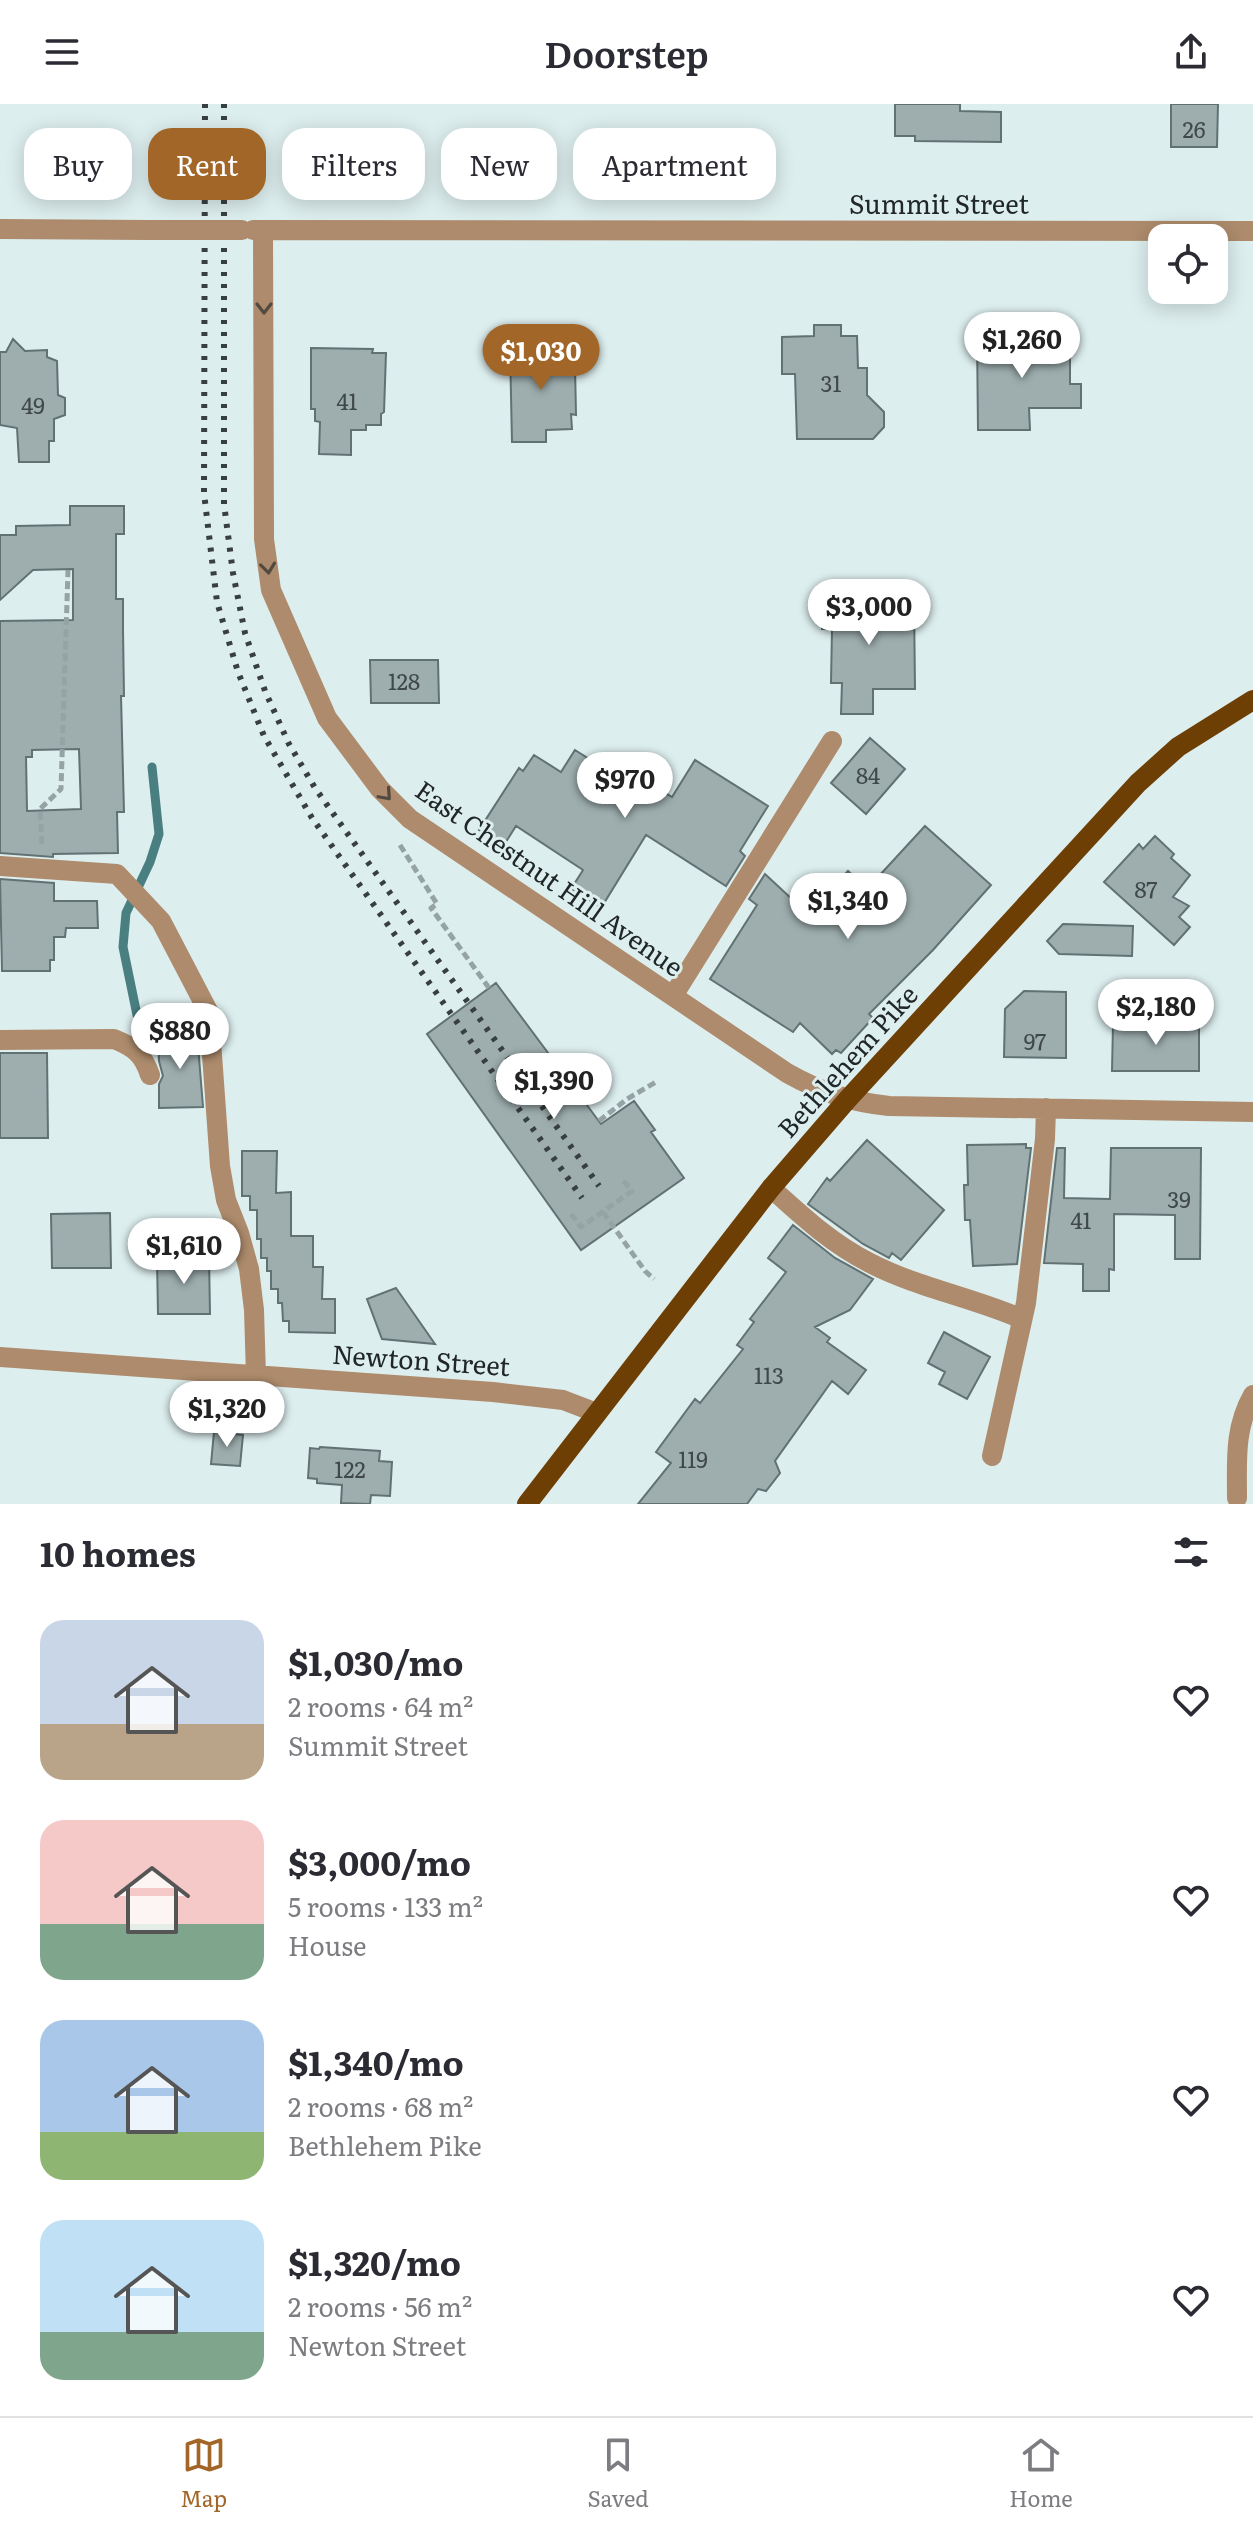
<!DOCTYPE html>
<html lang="en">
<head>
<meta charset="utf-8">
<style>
  body { margin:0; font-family:Literata,serif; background:#f7f7f7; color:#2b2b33; height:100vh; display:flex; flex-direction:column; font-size:30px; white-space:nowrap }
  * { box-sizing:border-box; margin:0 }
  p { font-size:26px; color:#7c7c81 }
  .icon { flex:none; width:44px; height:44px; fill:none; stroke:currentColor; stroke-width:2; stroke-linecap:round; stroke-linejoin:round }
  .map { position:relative; height:1400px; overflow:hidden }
  .panel { display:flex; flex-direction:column; background:#fff; flex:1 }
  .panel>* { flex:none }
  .hud { position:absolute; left:24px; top:24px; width:800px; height:72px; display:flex; gap:16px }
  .controls { position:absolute; left:1148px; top:120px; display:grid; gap:16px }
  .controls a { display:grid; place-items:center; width:80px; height:80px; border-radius:16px; background:#fff; box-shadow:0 4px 20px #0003; font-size:40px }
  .price { position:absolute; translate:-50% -68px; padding:0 18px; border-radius:28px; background:#fff; color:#222; font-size:26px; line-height:52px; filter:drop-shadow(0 2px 4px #0008) }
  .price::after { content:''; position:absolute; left:50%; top:48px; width:24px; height:18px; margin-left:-12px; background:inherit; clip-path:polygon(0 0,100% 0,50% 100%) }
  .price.on { background:#a26728; color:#fff }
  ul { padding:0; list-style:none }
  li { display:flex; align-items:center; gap:24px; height:200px; padding:0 40px }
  li span { display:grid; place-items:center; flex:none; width:224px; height:160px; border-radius:24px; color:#555 }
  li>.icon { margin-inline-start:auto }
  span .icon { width:96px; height:96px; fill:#fffc; stroke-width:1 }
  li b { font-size:34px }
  h2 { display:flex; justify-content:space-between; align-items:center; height:96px; padding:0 40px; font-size:34px }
  .tag { padding:0 28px; border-radius:24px; background:#fff; box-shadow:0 4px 20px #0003; font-size:28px; line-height:72px }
  .tag.on { background:#a26728; color:#fff }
  header { display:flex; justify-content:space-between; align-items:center; height:104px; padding:0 40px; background:#fff; font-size:36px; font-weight:600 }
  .dock { display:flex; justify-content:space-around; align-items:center; height:112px; border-top:2px solid #e1e1e2; background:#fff; font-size:22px; color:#7c7c81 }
  .dock a { display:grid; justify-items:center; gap:4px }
  .dock .on { color:#a26728 }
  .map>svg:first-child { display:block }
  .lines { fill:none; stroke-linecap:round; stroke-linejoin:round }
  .stream { stroke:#4a7f82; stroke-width:9 }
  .building { fill:#9eaeaf; stroke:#627172; stroke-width:2; fill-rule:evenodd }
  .path { stroke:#96a3a4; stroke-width:5; stroke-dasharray:8 4; stroke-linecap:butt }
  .minor { stroke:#ad8b6c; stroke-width:20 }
  .major { stroke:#6d3f05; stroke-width:20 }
  .rail { stroke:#383f40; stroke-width:6; stroke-dasharray:4 8; stroke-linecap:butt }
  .minor-bridge { stroke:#ad8b6c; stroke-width:20 }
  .oneway { stroke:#524a40 }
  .labels { text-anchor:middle; stroke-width:6; stroke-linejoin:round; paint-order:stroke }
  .number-label { font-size:22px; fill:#40494a }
  .street-label { font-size:26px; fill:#212728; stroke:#ddeeef }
</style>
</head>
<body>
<header><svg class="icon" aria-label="menu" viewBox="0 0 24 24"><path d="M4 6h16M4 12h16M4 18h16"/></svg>Doorstep<svg class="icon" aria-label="share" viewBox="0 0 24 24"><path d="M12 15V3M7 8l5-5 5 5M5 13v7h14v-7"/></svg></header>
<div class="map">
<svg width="1253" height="1400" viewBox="0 0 1253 1400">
  <rect width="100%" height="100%" fill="#ddeeef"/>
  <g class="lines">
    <path class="stream" d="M137,911l-14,-68 3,-34 24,-51 9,-28 -7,-67"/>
  </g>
  <path class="building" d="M895,0h65v7l41,1v30l-86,-1v-5h-20z
    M1171,0h47l-1,43h-46z
    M814,221h27v11h16l1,32h9v27l17,17v15l-11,12h-76l-2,-65h-13v-37l32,-1z
    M977,232h65l1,3h17v9h4l1,7h5v29h11v24h-52l1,22h-52z
    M13,235l12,12 22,-1v7l10,4 1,34 7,3v17l-11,4v22h-5v21h-30l-2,-34 -17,-3v-73h6z
    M311,244l62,1 -1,4h14l-2,59 -3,2v11h-15v5h-15v25l-32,-1 1,-32 -5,-1v-12h-4z
    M572,244v16l3,2 1,49 -5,-1 1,15 -26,1v12h-34l-2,-93z
    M70,402h54v28h-8v65h7v31l1,66h-3l3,116h-7l1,41 -65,1v3l-53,-4v-232l73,-1v-51l-40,1 -33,30v-65h16v-9l54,-1zM79,645l2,60 -54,2 -1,-54h6v-7z
    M822,490h50v7l2,1h40l1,87h-42v25h-32l1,-31h-11l1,-54h-10z
    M370,556h68l1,43h-68z
    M870,634l35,31 -39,45 -35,-31z
    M575,646l68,43 7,-10 22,14 23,-37 73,46 -28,45 5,5 -19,30 -80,-51 -45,73 -30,-19 12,-19 -67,-44 -12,19 -25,-15 40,-62 4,3 11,-16 27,17z
    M925,722l66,59 -58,65 -64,64 4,4 -32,35 -5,-3 -4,4 -32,-31 -7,9 -83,-53 47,-74 -8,-6 16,-25 43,40 40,-43 19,18z
    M1155,732l19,18 -3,4 19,17 -17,22 16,9 -10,11 11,10 -16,18 -70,-63 35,-38 4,5z
    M0,775l54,4v18h43l1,27h-32l-1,9h-11v23h-4v11h-48z
    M1063,820l70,2 -1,30 -73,-2 -12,-13z
    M496,879l105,141 33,-23 21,29 -4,2 33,46 -103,72 -154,-216z
    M1024,887l42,1v66l-62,-1 1,-48z
    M1149,917h50v50h-87l1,-47 36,1z
    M158,929h39l6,74 -44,1v-24l4,-8 -4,-15z
    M0,949h47l1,85h-48z
    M867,1036l77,70 -43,50 -9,-7 -3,5 -26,-14 -55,-40 19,-26 3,3z
    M1026,1040v4h5l-14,116 -44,2 -3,-46h-5l-1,-35h4l-1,-40z
    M1057,1044h8l-1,50 46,1 1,-51h90l-1,111h-25v-44l-61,-1v56l-5,-1v22h-26v-27l-39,-1z
    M242,1047h35l-1,42 15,-1v44h22v31h10l-1,32h13v34l-46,-1v-11h-6l-1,-18h-4v-14h-7v-18h-4v-13h-6v-19h-4v-29h-7v-14h-8z
    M110,1109l1,55h-59l-1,-54z
    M793,1121l42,33 38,21 -23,31 -35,17 15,11 -3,4 39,28 -18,24 -16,-13 -57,80 5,12 -14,18 -8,-2 -11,15h-109l33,-41 -15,-11 39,-53 5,4 43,-54 -6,-4 17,-23 -4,-3 36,-47 -18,-14z
    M209,1153l1,57h-52l-1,-56z
    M396,1184l39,56 -53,-5 -15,-40z
    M944,1228l46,25 -23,42 -28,-15 6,-12 -17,-9z
    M214,1328l29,3 -3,31 -29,-2z
    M320,1343l60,4 -1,10 13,1 -2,34 -19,-1 -1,9 -29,-1 1,-18 -25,-2v-4l-9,-1 2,-30 9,1z"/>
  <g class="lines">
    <path class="path" d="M42,740l-2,-35 21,-20 7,-219
      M400,741l37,59 -6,4 58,80
      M599,1017l28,-22 29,-17
      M603,1108l42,59 9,8
      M571,1110l10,13 51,-36 -10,-12"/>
    <path class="minor" d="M0,125l146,1
      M253,126l1000,1
      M263,126l1,309 7,51 56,128 53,71 30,30 377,254c34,19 63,29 102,33l364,6
      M0,762l117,8 44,47 48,92 11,153 6,34 13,33 10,36 5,41 2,66
      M673,892l159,-255
      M0,936l114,-1c20,8 29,15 36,36
      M771,1084c31,28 61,56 99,75 48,25 102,34 152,56
      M0,1253l493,35 70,8 34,13
      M992,1352l34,-153 19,-164 1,-31
      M1237,1394c0,-37 -3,-70 16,-103"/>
    <path class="major" d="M527,1400l244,-316 76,-88 291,-317 40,-36 75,-47"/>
    <path class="rail" d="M205,0l-1,389 13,109 21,70 26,64 48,82 270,380
      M224,0v400l9,69 12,60 20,58 24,53 26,44 284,398"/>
    <path class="minor-bridge" d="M146,126h96"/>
  </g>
  <defs><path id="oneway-chevron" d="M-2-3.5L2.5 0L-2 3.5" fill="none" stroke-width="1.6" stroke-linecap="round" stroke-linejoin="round" transform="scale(2)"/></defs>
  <g class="oneway">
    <use href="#oneway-chevron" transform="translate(264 204) rotate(90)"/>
    <use href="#oneway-chevron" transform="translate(268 464) rotate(83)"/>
    <use href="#oneway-chevron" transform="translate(386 691) rotate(48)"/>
  </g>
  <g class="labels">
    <g class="number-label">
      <text x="1194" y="34">26</text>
      <text x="831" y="288">31</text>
      <text x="347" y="306">41</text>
      <text x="33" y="310">49</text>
      <text x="404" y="586">128</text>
      <text x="868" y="680">84</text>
      <text x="1146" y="794">87</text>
      <text x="1035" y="946">97</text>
      <text x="1179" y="1104">39</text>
      <text x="1081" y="1125">41</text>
      <text x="769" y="1280">113</text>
      <text x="693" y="1364">119</text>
      <text x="350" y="1374">122</text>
    </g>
    <g class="street-label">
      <text x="939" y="110">Summit Street</text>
      <text transform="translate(549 775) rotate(35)" y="9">East Chestnut Hill Avenue</text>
      <text transform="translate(848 958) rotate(-48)" y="9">Bethlehem Pike</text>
      <text transform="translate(421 1257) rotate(4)" y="9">Newton Street</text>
    </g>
  </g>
</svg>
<div class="controls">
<a><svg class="icon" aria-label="locate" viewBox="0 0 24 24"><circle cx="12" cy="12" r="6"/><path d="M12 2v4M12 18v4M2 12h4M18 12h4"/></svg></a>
</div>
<b class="price" style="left:1022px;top:276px">$1,260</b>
<b class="price on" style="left:541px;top:288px">$1,030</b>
<b class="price" style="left:869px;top:543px">$3,000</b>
<b class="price" style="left:625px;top:716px">$970</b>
<b class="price" style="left:848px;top:837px">$1,340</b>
<b class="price" style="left:1156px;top:943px">$2,180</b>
<b class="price" style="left:180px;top:967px">$880</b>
<b class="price" style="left:554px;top:1017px">$1,390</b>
<b class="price" style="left:184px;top:1182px">$1,610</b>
<b class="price" style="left:227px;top:1345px">$1,320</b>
<div class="hud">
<a class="tag">Buy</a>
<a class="tag on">Rent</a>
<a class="tag">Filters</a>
<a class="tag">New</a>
<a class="tag">Apartment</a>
</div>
</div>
<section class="panel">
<h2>10 homes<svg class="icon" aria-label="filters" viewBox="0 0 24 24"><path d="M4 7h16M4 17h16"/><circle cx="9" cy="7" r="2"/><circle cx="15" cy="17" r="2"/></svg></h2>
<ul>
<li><span style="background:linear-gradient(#c9d6e8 65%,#b9a48a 0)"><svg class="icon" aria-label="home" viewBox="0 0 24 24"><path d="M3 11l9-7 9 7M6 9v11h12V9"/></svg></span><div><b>$1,030/mo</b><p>2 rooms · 64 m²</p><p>Summit Street</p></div><svg class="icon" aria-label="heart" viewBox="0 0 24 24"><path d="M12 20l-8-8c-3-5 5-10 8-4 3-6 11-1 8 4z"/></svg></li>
<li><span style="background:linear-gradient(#f6c9c9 65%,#7fa58c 0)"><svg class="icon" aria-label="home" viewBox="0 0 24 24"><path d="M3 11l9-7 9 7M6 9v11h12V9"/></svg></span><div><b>$3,000/mo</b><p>5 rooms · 133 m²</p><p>House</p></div><svg class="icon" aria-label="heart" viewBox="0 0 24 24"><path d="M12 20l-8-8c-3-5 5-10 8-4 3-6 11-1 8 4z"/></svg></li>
<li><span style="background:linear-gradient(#a9c7e8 70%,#8fb573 0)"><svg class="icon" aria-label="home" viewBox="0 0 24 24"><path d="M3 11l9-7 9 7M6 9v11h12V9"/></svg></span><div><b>$1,340/mo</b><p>2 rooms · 68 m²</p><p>Bethlehem Pike</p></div><svg class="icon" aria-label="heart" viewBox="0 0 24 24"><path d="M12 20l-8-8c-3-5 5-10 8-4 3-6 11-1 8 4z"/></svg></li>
<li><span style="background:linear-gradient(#bfe0f5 70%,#7fa58c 0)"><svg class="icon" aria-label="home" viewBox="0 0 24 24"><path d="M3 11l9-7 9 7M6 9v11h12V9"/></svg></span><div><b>$1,320/mo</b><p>2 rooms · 56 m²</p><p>Newton Street</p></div><svg class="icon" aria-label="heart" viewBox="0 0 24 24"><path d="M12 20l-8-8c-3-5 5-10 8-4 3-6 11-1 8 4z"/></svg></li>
</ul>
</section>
<nav class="dock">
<a class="on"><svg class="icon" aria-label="map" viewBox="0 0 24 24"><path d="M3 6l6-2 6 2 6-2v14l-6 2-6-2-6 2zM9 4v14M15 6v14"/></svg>Map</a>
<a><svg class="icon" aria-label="saved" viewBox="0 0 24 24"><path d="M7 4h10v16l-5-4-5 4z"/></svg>Saved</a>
<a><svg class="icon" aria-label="home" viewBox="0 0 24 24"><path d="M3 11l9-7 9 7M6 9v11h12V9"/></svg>Home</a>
</nav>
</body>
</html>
